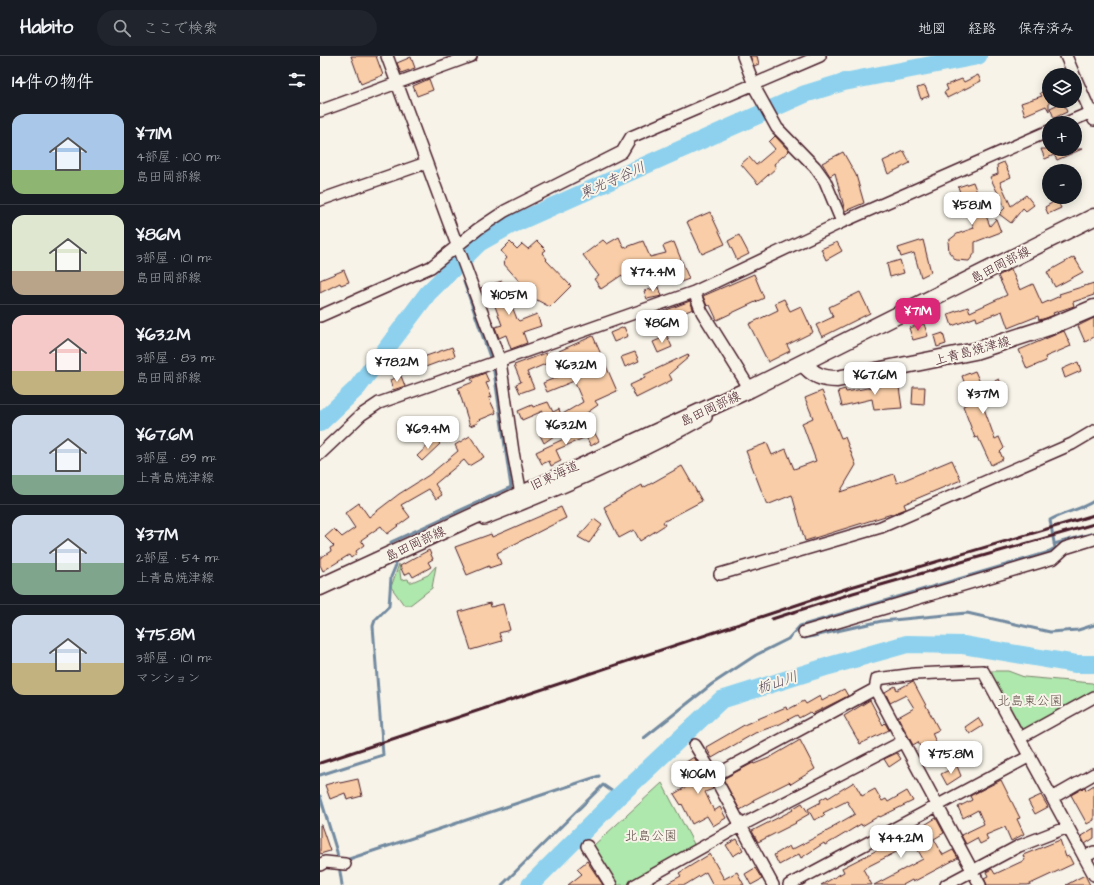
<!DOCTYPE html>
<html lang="ja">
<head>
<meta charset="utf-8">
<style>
  body { margin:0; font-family:"Architects Daughter","Klee One",sans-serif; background:#20242c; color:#f1f3f6; height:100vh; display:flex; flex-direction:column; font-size:15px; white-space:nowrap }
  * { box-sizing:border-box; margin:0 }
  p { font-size:13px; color:#9ea1a6 }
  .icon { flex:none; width:22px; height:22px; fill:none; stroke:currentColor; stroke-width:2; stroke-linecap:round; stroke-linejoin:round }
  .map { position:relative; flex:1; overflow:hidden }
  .drawer { display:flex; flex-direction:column; background:#171b24; width:320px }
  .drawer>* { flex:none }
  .buttons { position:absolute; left:722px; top:12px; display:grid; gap:8px }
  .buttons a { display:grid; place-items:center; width:40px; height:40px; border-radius:50%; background:#171b24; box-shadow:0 2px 10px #0003; font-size:20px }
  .price { position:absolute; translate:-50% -34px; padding:0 9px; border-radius:8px; background:#fff; color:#222; font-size:13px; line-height:26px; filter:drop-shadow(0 1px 2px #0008) }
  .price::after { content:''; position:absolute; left:50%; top:24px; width:12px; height:9px; margin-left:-6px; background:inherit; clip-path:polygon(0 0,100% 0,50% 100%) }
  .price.on { background:#db2777; color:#fff }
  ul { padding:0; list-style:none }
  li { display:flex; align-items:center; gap:12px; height:100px; padding:0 12px }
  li+li { border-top:1px solid #363941 }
  li span { display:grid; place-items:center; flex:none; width:112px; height:80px; border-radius:12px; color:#555 }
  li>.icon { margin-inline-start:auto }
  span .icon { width:48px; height:48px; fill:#fffc; stroke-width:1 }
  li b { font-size:17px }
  h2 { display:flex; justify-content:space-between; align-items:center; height:48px; padding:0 12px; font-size:17px }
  header { display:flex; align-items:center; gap:24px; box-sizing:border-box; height:56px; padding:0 20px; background:#171b24; border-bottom:1px solid #363941 }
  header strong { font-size:19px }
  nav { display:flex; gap:22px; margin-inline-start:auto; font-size:14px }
  .search { width:280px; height:36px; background:#20242c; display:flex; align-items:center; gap:10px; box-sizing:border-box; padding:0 14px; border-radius:22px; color:#9ea1a6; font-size:15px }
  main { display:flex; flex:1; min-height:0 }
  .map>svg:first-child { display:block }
  .green { fill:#aee8ad; stroke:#7c846c }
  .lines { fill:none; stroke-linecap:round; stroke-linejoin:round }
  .stream { stroke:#728aa0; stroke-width:3 }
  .river { stroke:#8dd1ee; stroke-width:18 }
  .building { fill:#f8cda7; stroke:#4a1f2b }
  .street-casing { stroke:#4a1f2b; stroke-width:14 }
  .secondary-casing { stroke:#4a1f2b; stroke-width:19 }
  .street { stroke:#f7f3e8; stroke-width:11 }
  .secondary { stroke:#f7f3e8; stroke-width:16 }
  .rail { stroke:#4a1f2b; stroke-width:3 }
  .labels { text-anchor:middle; stroke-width:4; stroke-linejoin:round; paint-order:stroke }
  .street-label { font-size:13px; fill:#4a1f2b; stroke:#f7f3e8 }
  .park-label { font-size:13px; fill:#63514c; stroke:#f7f3e8 }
  .water-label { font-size:14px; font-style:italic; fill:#5b4c5c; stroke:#f7f3e8 }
</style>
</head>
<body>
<header>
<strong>Habito</strong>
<div class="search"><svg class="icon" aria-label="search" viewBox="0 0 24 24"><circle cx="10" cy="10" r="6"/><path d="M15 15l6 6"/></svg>ここで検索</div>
<nav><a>地図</a><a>経路</a><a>保存済み</a></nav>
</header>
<main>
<section class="drawer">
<h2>14件の物件<svg class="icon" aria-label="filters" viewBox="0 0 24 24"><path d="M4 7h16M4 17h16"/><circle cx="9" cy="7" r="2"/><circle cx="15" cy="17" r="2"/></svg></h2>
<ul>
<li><span style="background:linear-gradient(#a9c7e8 70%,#8fb573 0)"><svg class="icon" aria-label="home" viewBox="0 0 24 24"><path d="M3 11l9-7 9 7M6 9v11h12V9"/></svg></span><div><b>¥71M</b><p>4部屋 · 100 m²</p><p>島田岡部線</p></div></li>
<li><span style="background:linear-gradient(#dfe7d0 70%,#b9a48a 0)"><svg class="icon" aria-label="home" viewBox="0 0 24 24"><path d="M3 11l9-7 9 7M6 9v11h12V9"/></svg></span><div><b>¥86M</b><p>3部屋 · 101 m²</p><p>島田岡部線</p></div></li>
<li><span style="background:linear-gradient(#f6c9c9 70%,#c2b280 0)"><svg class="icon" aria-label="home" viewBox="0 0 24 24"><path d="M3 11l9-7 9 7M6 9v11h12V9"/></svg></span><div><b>¥63.2M</b><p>3部屋 · 83 m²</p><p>島田岡部線</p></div></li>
<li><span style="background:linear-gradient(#c9d6e8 75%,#7fa58c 0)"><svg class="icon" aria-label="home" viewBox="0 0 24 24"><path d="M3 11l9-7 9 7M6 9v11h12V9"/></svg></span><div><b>¥67.6M</b><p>3部屋 · 89 m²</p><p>上青島焼津線</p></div></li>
<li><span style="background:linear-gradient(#c9d6e8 60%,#7fa58c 0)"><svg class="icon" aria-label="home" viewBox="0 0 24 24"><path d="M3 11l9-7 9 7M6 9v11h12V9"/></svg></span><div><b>¥37M</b><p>2部屋 · 54 m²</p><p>上青島焼津線</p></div></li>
<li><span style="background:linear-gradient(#c9d6e8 60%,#c2b280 0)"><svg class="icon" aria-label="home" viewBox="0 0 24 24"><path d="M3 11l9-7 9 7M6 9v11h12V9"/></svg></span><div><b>¥75.8M</b><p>3部屋 · 101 m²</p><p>マンション</p></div></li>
</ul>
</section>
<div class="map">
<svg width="774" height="829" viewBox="0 0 774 829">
  <rect width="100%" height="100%" fill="#f7f3e8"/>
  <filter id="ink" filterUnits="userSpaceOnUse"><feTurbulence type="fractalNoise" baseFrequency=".025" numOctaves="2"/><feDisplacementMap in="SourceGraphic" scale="8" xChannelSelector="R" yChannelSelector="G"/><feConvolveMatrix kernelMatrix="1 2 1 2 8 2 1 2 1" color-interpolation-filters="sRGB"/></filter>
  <g filter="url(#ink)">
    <path class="green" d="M79,508l2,16 7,-1 1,3h3l16,-7 8,-9 -4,22 -22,17h-6l-13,-18z
      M670,615h18l16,6 68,6 2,1v7l-70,39 -5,-1 -30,-54z
      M342,727l33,63 -67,39h-12l-23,-39z"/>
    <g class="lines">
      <path class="stream" d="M144,226l27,78
        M734,488l40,-11
        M73,493l-2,-7 120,-55 -18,-122
        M485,582l77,-17 85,-8 83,19 28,-2 16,-5
        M324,682l68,-54 44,-29 32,-16 12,-13 246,-73 9,-5 -5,-28c14,-8 30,-10 44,-19
        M0,719l63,-20 -10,-129 2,-6 14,-14 2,-29 5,-12 -2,-7
        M0,740l17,56 5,33
        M29,803l250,-83
        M182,829l101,-100 16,11"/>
      <path class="river" d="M0,367l37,-35 71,-95 51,-50 32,-18 294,-131 39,-12 134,-26
        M210,829l89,-89 102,-96 108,-34 78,-22 56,1 113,19h18"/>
    </g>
    <path class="building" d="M31,0h25l7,19 -22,9z
      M430,0h7l2,8 -5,2z
      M91,1l4,11 -14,5 -4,-10z
      M658,19l3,6 -34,17 -3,-6 4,-2 -2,-5 16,-6 2,3z
      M109,23l4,11 -16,6 -4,-10z
      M605,30l4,10 -8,3 -4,-11z
      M729,33v22l-3,-5 -21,9 -4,-12 21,-7 -2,-3z
      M743,46l4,10 -13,6 -4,-10z
      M455,80l14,15 -15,13 2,4 -18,16 -17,-20 8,-7 7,8 19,-16 -6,-7z
      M721,93h41l-25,11 -3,-5 -9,4z
      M584,95l6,12 -22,11 -5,-13z
      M523,96l13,23 8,28 -19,8 -10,-38 -5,3 -8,-13z
      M684,106l7,15 -11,5 11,24 15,-11 8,10 -8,6 -3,-3 -12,15 -12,-9 6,-6 -15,-31 8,-3 -1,-9z
      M653,126l17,44 6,-7 5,13 -26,10v11l-6,8 -13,-1 -7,-8 -1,-11 9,-7 17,-6 -16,-41z
      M737,144l4,8 -13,6 -3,-7z
      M390,156l15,32 -23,10 -15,-32z
      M419,179l10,19 -12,6 -9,-19z
      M299,181l5,11 19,-7 7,16 16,-4 -3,-7 11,-4 15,37 -11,4 -8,-20 -29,9 -1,-4 -17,9 -1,-2 -21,14 -7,-10 5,-3 -16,-21 20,-15 4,4z
      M603,184l8,32 -10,5 -7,-24 -13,4 -3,-9z
      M217,185l9,9 -4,3 5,6 -1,1 25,26 -21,21 -15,-8 -32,-36 4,-5 -6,-7 9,-9 7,7 5,-5 6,5z
      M517,186l5,9 -16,9 -5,-11z
      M754,201l9,15 -28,15 -8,-15z
      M580,204l4,13 -14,4 -3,-13z
      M691,213l9,21 13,-6 9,20 18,-8 -1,-2 35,-11v12l-21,7 1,4 -21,7 1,2 -8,3 -7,2 -1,-4 -30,12 -6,-17 -25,10 -1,-4 -24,9 -4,-12 20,-7 2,5 37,-17 -9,-19z
      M24,214l5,12 -8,3 -1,-2 -20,10v-13z
      M434,218l10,24 -47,22 -7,-15 -3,1 -4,-10z
      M182,225l15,38 2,2 18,-7 4,12 -18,6 4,11 -16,6 -5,-14 -7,3 -4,-11 7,-2 -10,-27 -7,2 -5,-12z
      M339,231l3,9 -15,3 -3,-8z
      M540,236l10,21 -48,24 -6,-12 17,-8 -4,-10z
      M464,243l6,12 11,-5 12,26 -26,13 3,6 -22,11 -19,-38 29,-14 -3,-7z
      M370,245l4,10 -1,-2 -50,21 -5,-9z
      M774,262v19l-9,5 -7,-16z
      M604,268l4,12 -15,4 -4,-12z
      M304,271l4,9 -14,6 -4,-9z
      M744,275l7,15 -26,11 1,4 -19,8 -8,-19z
      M623,277l3,11 -9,3 -3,-11z
      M273,280l24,55 -22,10 3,4 -54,38 -6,-12 12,-5 -7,-15 -21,9 -4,-9 14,-6 1,2 15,-5 5,10 6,-3 2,6 22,-13 -9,-21 -27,11 -4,-9 26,-11 -10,-21z
      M347,280l5,11 -14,6 -5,-11z
      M132,291l3,9 -43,16 -3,-10z
      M315,296l4,9 -14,6 -4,-10z
      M226,297l4,9 -23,10 7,16 -14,5 -4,-9 5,-2 -7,-17z
      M368,298l1,3 -20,17 3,6 -36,18 -6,-13 15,-7 -1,-3z
      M758,306l3,9 -16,7 -3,-9z
      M655,315l7,16 17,-8 6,12 -23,12 13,36 4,-2 5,11 -4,4 3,7 -12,6 -13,-28 -3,1 -12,-32 8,-4 -9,-26z
      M165,317l4,9 -3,1 6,14 -3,1 7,15 -19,8 1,2 -8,3 -12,-38 15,-6 -2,-3z
      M81,320l4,10 -12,4 -3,-10z
      M578,324l4,28 -28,2 -2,-11 -30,7 -4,-15 7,-2 1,3 37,-7v-2z
      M593,331h12l-1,18 -12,-1z
      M502,335l19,47 4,-1 11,28 -16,27 54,-18 3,9 55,-23 9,20 -57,24 2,5 -11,4 -90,28 -13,-46 -25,10 -21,-54 21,-8 5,12 14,-6 8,20 22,-8 -14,-38 11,-5 -8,-20z
      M271,370l8,15 -8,5 -5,-9 -30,13 5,11 -10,5 -2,-5 -7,3 -6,-12z
      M150,380l14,21 -15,9 -5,-6 -29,24 7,11 -6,4 -7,-10 -28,16 9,12 -23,17 -6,-8 -20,14 3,5 -8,6 1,2 -6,5 -2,-3 -26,16 -3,-6v-7l11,-7 -1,-3 4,-2 -9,-9 9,-8 8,8 13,-9 -10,-15 14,-10 10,14 30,-23 30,-19 29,-24 -3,-6z
      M115,383l5,5 -18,17 -5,-5z
      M362,410l20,35 -39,21 2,3 -25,16 -6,-11 -15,8 -15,-31 38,-22 1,3z
      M241,451l5,11 -69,35 4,11 -12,4v-2l-22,9 -12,-28 36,-13 1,3z
      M274,463l8,6 -13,18 -11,-6z
      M109,494l4,9 -5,3 3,5 -18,10 -3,-5 -6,3 -4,-9z
      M170,547l1,4 12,-3 7,26 -11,3 3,8 -31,9 -12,-38z
      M593,625l26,49 -7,3 7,16 -15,7 -6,-14 -5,3 -15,-28 16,-9 -8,-13 -16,8 -5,-11 10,-6 2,4z
      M524,633l4,7 -36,18 -2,-2 -11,6 -2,-3 -17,9 -25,9 -43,25 -6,-11 40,-23 40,-17 1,3 17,-9 2,3 14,-8 2,5z
      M550,644l13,25 2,-2 4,7 -29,14 -16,-28z
      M658,662l5,8 -13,8 -5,-7z
      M480,684l15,29 -24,15 -2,-2 -36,18 1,2 -14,8 -17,-31 30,-16 1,1 15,-6z
      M577,697l4,6 -12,8 -5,-8z
      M374,701l19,32 -8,3 9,19 6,-4 6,11 -13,8 -6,-10 -15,8 -10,-20 -1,1 -7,-11 17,-10 -11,-18z
      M637,710l4,10 -14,9 -6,-11z
      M38,723l4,17 -15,4 -2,-7 -15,6 -5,-14 14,-4 1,2z
      M681,724l19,38 -3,1 7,15 -13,7 -6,-14 -19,8 2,5 -8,4 -3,-6 -11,6 -5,-9 23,-11 -6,-14 -15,8 -5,-11 14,-7 -2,-4z
      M534,726l8,14 13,-7 7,12 4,-2 2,3 19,-11 6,10 -33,16 -1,-1 -17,10 -1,-2 -25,15 -11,6 -1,-2 -23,15 -2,-4 -20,11 -5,-10 15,-9 2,4 42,-22 -1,-1 23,-13 -8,-13 -24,12 2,2 -11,5 -6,-11 13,-7 -1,-2 7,-4 1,2z
      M774,729v35l-7,4 -16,-29 14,-8 1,3z
      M721,739l7,12 -13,7 -7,-13z
      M482,747l7,11 -14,8 1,1 -38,19 -6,-11 41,-21 -1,-1z
      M616,762l8,15 -10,6 9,16 10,-5 5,8 -45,24 -1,-2 -9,5h-29l49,-26 -9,-16 -51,26 9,16h-51l23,-13 -2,-4 51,-26 -1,-3 11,-6 2,4z
      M0,769h1l9,26 -10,3z
      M774,772v10l-9,6 -4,-8z
      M417,783l6,11 -10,6 -7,-11z
      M740,784l6,17 3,-1 4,8 -45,21h-41l-3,-7 4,-2 -2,-4 6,-3 3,5 30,-14 -2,-5z
      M390,798l14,25 13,-7 7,13h-31l-7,-13 -21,13h-21l17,-9 -2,-3z
      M267,805l16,24h-35l14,-11 -5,-5z
      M435,812l7,11 -11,6 -6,-11z
      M765,819l5,10h-24l13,-7z"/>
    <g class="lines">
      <defs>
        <path id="street" d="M67,0l113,305 13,91 8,42
          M423,0l13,34 21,38 38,39 10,14 17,41
          M746,0l8,19
          M755,21l19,43
          M0,55l151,-55
          M746,67l28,-12
          M0,144l106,-37
          M374,236l8,20 48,77 -6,4
          M0,260l111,-49 47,-38 27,-18 117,-59 9,-15 189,-81
          M0,398l41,-39 18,-12 315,-111 148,-70 207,-91
          M164,463c75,-29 151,-62 222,-102
          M400,518l161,-47 191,-83 22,-13
          M484,576l250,-74 11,-10 29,-9
          M700,682l74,-41
          M375,689l19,31
          M732,742l42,-24
          M267,790l24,39
          M764,801l10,-5
          M0,809l5,-3 20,2
          M315,829l105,-59 162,-84
          M453,829l-59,-109 161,-87
          M469,829l241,-129
          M626,829l73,-39 49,-19
          M660,829l-105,-196 2,-10 38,-5 68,-3 111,204"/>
        <path id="secondary" d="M483,307c10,12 19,16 34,16l138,-28 74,-24 45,-19
          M0,531l430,-198 344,-172"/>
      </defs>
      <use href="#street" class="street-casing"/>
      <use href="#secondary" class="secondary-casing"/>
      <use href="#street" class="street"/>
      <use href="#secondary" class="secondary"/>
      <path class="rail" d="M452,563l81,-26 241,-69
        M0,707l531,-176 243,-72"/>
    </g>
  </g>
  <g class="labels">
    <g class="street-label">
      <text transform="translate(680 208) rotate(-27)" y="5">島田岡部線</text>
      <text transform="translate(652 294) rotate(-15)" y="5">上青島焼津線</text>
      <text transform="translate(390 352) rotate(-25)" y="5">島田岡部線</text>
      <text transform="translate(234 419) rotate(-25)" y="5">旧東海道</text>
      <text transform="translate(95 487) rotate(-25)" y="5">島田岡部線</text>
    </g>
    <g class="park-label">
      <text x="710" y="649">北島東公園</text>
      <text x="331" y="784">北島公園</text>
    </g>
    <g class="water-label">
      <text transform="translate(292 124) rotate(-24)" y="5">東光寺谷川</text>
      <text transform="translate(457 626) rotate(-18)" y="5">栃山川</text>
    </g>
  </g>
</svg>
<div class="buttons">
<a><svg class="icon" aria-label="layers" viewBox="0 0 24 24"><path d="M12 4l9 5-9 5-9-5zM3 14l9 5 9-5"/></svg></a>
<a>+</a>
<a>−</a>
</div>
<b class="price" style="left:652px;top:170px">¥58.1M</b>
<b class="price" style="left:333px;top:237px">¥74.4M</b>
<b class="price" style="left:189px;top:260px">¥105M</b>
<b class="price on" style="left:598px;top:276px">¥71M</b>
<b class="price" style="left:342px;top:288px">¥86M</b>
<b class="price" style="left:77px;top:327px">¥78.2M</b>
<b class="price" style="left:256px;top:330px">¥63.2M</b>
<b class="price" style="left:555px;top:340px">¥67.6M</b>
<b class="price" style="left:663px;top:359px">¥37M</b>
<b class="price" style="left:246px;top:390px">¥63.2M</b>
<b class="price" style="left:108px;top:394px">¥69.4M</b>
<b class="price" style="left:631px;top:719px">¥75.8M</b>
<b class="price" style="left:378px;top:739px">¥106M</b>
<b class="price" style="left:581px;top:803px">¥44.2M</b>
</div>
</main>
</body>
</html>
